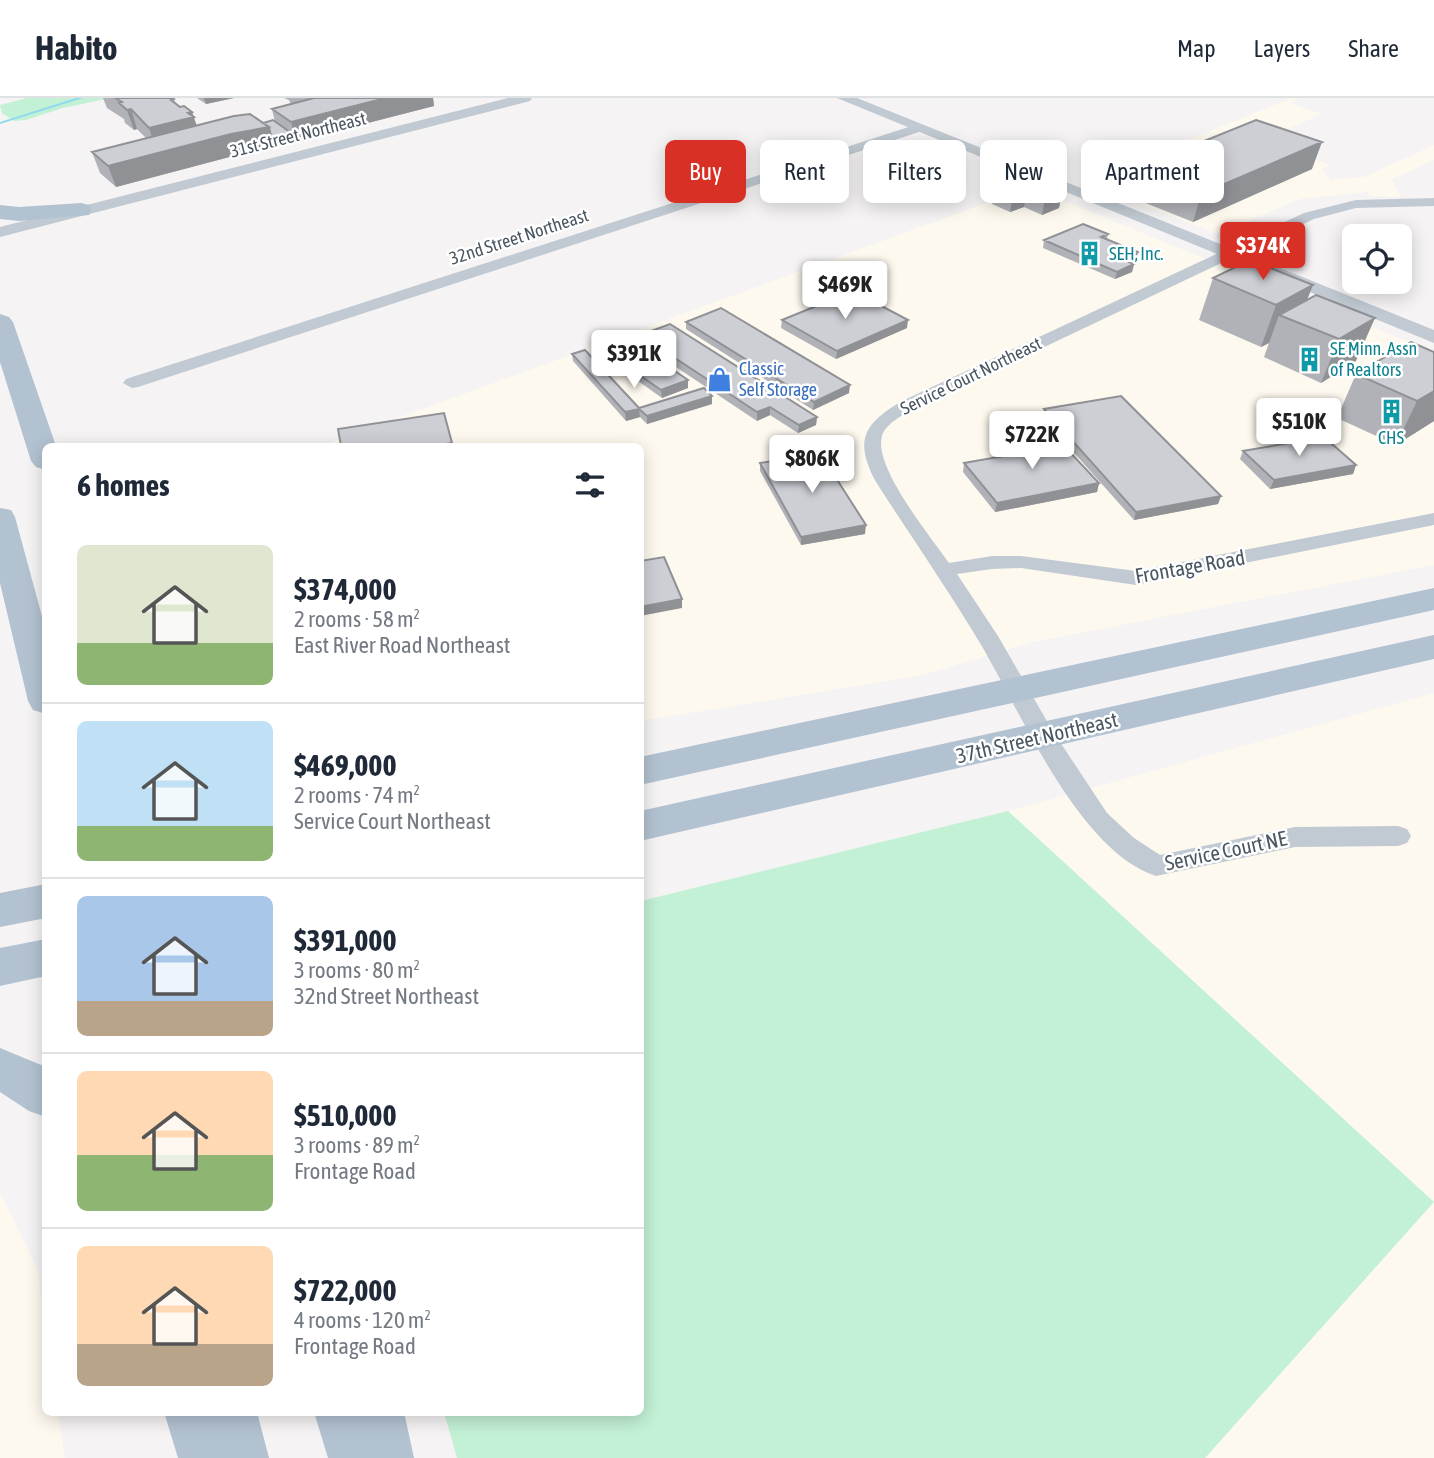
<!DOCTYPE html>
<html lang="en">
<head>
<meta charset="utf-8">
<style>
  body { margin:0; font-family:"Asap Condensed",sans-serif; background:#f6f6f7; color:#1f2937; height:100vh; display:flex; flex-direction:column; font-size:26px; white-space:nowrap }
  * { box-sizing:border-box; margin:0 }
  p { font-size:23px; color:#747a83 }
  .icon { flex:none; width:38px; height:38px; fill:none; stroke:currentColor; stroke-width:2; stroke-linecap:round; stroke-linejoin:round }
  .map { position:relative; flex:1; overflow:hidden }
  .panel { position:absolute; left:42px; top:345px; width:602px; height:973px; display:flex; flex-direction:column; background:#fff; border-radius:10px; box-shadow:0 4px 18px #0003 }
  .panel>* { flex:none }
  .hud { position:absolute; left:665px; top:42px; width:663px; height:63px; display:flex; gap:14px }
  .fabs { position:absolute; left:1342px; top:126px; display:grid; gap:14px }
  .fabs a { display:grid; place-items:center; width:70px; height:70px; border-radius:10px; background:#fff; box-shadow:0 4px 18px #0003; font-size:35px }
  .price { position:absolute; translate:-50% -60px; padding:0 16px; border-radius:7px; background:#fff; color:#222; font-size:23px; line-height:46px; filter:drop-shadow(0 2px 4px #0008) }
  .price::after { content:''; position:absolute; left:50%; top:42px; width:21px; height:16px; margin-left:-10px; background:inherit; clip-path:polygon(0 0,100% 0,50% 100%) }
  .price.active { background:#d93025; color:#fff }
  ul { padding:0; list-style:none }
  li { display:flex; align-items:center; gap:21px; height:175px; padding:0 35px }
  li+li { border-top:2px solid #e0e1e3 }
  li span { display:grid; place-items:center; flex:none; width:196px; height:140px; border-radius:10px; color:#555 }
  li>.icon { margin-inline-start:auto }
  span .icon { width:84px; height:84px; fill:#fffc; stroke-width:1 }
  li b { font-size:30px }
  h2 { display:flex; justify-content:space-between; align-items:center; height:84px; padding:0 35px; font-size:30px }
  .chip { padding:0 24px; border-radius:10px; background:#fff; box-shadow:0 4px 18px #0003; font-size:24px; line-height:63px }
  .chip.active { background:#d93025; color:#fff }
  header { display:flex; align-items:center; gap:42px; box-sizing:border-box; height:98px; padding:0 35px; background:#fff; border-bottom:2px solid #e0e1e3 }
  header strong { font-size:33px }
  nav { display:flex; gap:38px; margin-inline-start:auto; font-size:24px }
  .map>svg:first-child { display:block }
  .commercial { fill:#fdf9ef }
  .green { fill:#c3f1d5 }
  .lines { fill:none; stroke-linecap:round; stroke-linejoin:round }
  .stream { fill:#90daee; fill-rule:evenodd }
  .minor { fill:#c1cad2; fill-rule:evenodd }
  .tertiary { fill:#c1cad2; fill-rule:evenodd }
  .primary { fill:#b3c2d1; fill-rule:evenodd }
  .wall { fill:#b0b2b7 }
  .shaded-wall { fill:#909195 }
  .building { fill:#cdcfd5; stroke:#909195; stroke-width:2 }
  .labels { text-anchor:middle; stroke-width:5; stroke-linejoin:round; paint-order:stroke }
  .far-street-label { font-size:18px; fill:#4a5661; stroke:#fff }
  .far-culture-label { font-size:18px; fill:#0d838f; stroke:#fff; text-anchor:start }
  .far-shop-label { font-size:18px; fill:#366cbe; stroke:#fff; text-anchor:start }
  .street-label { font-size:21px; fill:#4a5661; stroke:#fff }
</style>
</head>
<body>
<header>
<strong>Habito</strong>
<nav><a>Map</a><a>Layers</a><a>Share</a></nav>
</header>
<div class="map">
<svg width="1434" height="1360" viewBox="0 0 1434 1360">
  <rect width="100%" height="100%" fill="#f5f3f3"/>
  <path class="commercial" d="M1292,0h8l-10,5 32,11 -60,26 68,25 -8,4 9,11 33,-3 70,-32v15l-42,19 9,18 -31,-1 -2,-4 -68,7 -82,35 -136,-52z
    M1030,89l404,165v213l-401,77 -110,33 -282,46 -1,-275h-319z
    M1434,595v765h-229l228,-256 -425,-391z
    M0,1095l37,75 9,58v86h12l7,46h-65z"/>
  <path class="green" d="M27,0h84l-48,10 -37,12 -12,1 -12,-8 -2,-8z
    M1008,713l426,391 -229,256h-748l-13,-46h196l1,-511z"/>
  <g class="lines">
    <path class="stream" d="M76,0h7l-83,26v-2z"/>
    <path class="minor" d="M918,26l4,1v6l-784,256 -6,1 -9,-5 3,-4z
      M1434,100v8l-78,2 -42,11 -400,190c-11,6 -28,14 -32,27 -9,31 49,101 67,127l43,-7h29l115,15 298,-58v12l-298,60 -115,-17 -29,1 -35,5 41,62 54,94 55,83 27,25 26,17 135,-28 103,-1 9,3 4,7 -4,7 -9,3 -103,1 -139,29c-78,-25 -136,-166 -176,-233 -33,-55 -70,-108 -104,-161 -22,-41 -13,-58 26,-81l402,-188 52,-13z"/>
    <path class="tertiary" d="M508,0h24l-2,3 -530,136v-10z
      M837,0h20l577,232v13z"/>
    <path class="primary" d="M81,105l8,2 3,5 -3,5 -70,6 -19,-2v-14l19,2z
      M0,216l9,3 4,5 43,124h-10v24l-10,-3 -5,-6 -31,-99z
      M0,410l11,2 4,7 31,114v83l-13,-4 -5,-9 -28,-118z
      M1434,490v22l-794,175v-28z
      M1434,537v24l-794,182v-30z
      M46,786v34l-46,9v-34z
      M46,841v37l-46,10v-38z
      M0,950l46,19v50l-17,-6 -29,-19z
      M164,1314h93l12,46h-91z
      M314,1314h90l10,46h-86z"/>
  </g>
  <path class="wall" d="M103,0h70l3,6 16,8 5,14 78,-4 -3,-13 19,-5 -2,-4 -5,-2h149l1,8 -160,41 -37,8 -121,32 -16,-14 -8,-21 54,-14 -9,-9 -3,1 -9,-7 -1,-4 -17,-11z
    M197,0h37l-28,6z
    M1135,71h177l-119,53 -65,-26z
    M996,79l68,4 -5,27 -17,7 -18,-8 -14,5 -18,-8z
    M1108,136l-1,5 29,21 -6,3 4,1 -2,8 -17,7 -72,-31 1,-8z
    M1213,180l94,22 49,61 -35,22 -57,-26 5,-14 -8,4 -62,-27z
    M782,222l125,8 -71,31 -55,-31z
    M686,224l163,71 -36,17 -127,-81z
    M640,237l177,82 -1,8 -18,8 -28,-18 -13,6 -117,-78z
    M1411,244l23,79 -38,24 -59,-27 19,-44z
    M602,251l86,31v8l-26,10 -59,-42z
    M572,256l67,54 73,-4 -65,20 -7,-7 -14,4 -53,-60z
    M1044,311l177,87 -3,8 -84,16 -92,-103z
    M1020,339l79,46 -2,9 -102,20 -32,-40 1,-9 60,-11 -5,-6z
    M1243,353l113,14 -3,9 -83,15 -30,-30z
    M760,365l105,71 -64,11 -41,-74z"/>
  <path class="shaded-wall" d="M204,0h30l-28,6z
    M386,0h47l1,8 -160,41 -37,8 -121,32 -8,-21 123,-32 38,-7 25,8 -3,-13z
    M131,11l6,20 -3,1 -7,-20z
    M192,14l8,25 -44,11 -7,-20z
    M1322,44l-10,27 -119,53 8,-28z
    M1029,81l-5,28 -14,5 5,-27z
    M1064,83l-5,27 -17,7 5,-28z
    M1138,154l-2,8 -16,7 2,-8z
    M1134,166l-2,8 -17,7 2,-7z
    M1313,187l-15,38 -19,-8 -10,28 -8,4 15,-42z
    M1375,220l-19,43 -35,22 18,-44z
    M908,222l-1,8 -71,31 1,-8z
    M688,282v8l-26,10 -1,-8z
    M850,287l-1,8 -36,17 1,-8z
    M1434,293v30l-38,24 21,-44z
    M712,298v8l-65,20v-8z
    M770,309v8l-13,6v-9z
    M639,311l1,8 -14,4 -1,-9z
    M817,319l-1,8 -18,8 1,-8z
    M452,345l1,3h-19z
    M1356,367l-3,9 -83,15 4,-9z
    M1099,385l-2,9 -102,20 2,-9z
    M1221,398l-3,8 -84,16 2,-8z
    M866,427l-1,9 -64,11v-8z
    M682,501v9l-42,8v-9z"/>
  <path class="building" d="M115,0h58l1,1 -3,1 9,7 4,-1 8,6 -4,1 6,4 -45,11 -18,-19 -4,1 -8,-7 3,-1z
    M314,0h72l-95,24 -19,-13z
    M250,16l19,13 -38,7 -123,32 -16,-14 142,-36z
    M273,22l21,15 -22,5 -3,-13 -6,-4z
    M1256,22l66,22 -121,52 -66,-25z
    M1027,67l37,16 -17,6 -18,-8 -14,6 -19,-8z
    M1083,126l25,10 -7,3 37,15 -16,7 12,5 -17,8 -73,-32z
    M1250,162l63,25 -37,20 -63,-27z
    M853,193l55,29 -71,31 -55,-31z
    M1316,197l59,23 -36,21 -60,-24z
    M721,210l129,77 -36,17 -128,-80z
    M670,226l147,93 -18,8 -29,-18 -13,5 -117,-77z
    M628,241l60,41 -27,10 -59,-41z
    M1411,244l23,10v39l-17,10 -61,-27z
    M585,252l54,58 65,-20 8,8 -65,20 -8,-7 -14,3 -53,-58z
    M1121,298l100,100 -85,16 -92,-103z
    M444,315l8,30 -18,3h-93l-3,-17z
    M1051,334l48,51 -102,20 -33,-40 68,-12 -12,-14z
    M1324,339l32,28 -82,15 -31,-29z
    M820,355l46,72 -65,12 -41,-74z
    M664,459l18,42 -42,8v-46z"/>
  <defs>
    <symbol id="building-bare" viewBox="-9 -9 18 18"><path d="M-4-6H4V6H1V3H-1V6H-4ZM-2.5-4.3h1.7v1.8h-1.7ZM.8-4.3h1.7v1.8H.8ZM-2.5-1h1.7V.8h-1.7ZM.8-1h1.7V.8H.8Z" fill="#0f9aa8" stroke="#fff" stroke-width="2.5" paint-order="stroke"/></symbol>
    <symbol id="shop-bare" viewBox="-9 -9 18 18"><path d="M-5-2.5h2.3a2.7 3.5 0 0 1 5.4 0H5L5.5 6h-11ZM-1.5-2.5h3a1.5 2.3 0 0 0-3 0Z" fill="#3f7fe0" stroke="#fff" stroke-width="2.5" paint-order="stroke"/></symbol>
  </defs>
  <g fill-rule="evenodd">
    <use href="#building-bare" x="1072" y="138" width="35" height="35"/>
    <use href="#building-bare" x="1292" y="244" width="35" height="35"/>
    <use href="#shop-bare" x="702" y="264" width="35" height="35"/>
    <use href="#building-bare" x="1374" y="296" width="35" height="35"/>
  </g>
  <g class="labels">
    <g class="far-street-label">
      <text transform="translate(298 37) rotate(-14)" y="6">31st Street Northeast</text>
      <text transform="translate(519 139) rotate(-18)" y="6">32nd Street Northeast</text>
      <text transform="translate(971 278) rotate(-26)" y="6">Service Court Northeast</text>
    </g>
    <g class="far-culture-label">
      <text x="1109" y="162">SEH, Inc.</text>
      <text x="1330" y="257">SE Minn. Assn<tspan x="1330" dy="21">of Realtors</tspan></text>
      <text x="1391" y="346" text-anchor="middle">CHS</text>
    </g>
    <g class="far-shop-label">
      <text x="739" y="277">Classic<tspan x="739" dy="21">Self Storage</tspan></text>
    </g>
    <g class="street-label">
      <text transform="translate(1190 469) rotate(-10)" y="7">Frontage Road</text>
      <text transform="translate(1037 640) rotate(-13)" y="7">37th Street Northeast</text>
      <text transform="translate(1226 753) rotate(-12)" y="7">Service Court NE</text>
    </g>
  </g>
</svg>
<div class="fabs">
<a><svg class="icon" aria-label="locate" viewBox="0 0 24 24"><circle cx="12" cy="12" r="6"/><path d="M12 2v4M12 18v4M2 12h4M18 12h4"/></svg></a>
</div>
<b class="price active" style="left:1263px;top:184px">$374K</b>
<b class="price" style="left:845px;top:223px">$469K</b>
<b class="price" style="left:634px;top:292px">$391K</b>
<b class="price" style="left:1299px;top:360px">$510K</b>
<b class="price" style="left:1032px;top:373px">$722K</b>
<b class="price" style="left:812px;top:397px">$806K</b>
<div class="hud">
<a class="chip active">Buy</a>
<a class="chip">Rent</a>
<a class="chip">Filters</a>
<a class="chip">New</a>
<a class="chip">Apartment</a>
</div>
<section class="panel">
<h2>6 homes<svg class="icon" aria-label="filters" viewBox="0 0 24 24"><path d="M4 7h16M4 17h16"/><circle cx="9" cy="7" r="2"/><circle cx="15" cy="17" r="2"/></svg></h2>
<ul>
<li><span style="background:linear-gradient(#dfe7d0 70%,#8fb573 0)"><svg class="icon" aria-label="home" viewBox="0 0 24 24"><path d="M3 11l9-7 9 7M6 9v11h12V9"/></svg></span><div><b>$374,000</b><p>2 rooms · 58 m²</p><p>East River Road Northeast</p></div></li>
<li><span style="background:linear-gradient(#bfe0f5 75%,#8fb573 0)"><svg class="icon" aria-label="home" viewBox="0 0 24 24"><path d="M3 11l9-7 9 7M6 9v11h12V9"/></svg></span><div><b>$469,000</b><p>2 rooms · 74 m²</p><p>Service Court Northeast</p></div></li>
<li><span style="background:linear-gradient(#a9c7e8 75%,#b9a48a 0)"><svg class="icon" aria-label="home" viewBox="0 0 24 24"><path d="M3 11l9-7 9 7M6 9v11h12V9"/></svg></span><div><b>$391,000</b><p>3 rooms · 80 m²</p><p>32nd Street Northeast</p></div></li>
<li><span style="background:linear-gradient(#ffd9b3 60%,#8fb573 0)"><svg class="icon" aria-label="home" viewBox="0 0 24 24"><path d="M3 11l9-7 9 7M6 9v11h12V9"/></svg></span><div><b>$510,000</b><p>3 rooms · 89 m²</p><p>Frontage Road</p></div></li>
<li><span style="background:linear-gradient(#ffd9b3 70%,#b9a48a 0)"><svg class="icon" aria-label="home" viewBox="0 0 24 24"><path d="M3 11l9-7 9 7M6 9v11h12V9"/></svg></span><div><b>$722,000</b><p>4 rooms · 120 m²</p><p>Frontage Road</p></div></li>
</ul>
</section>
</div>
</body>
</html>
